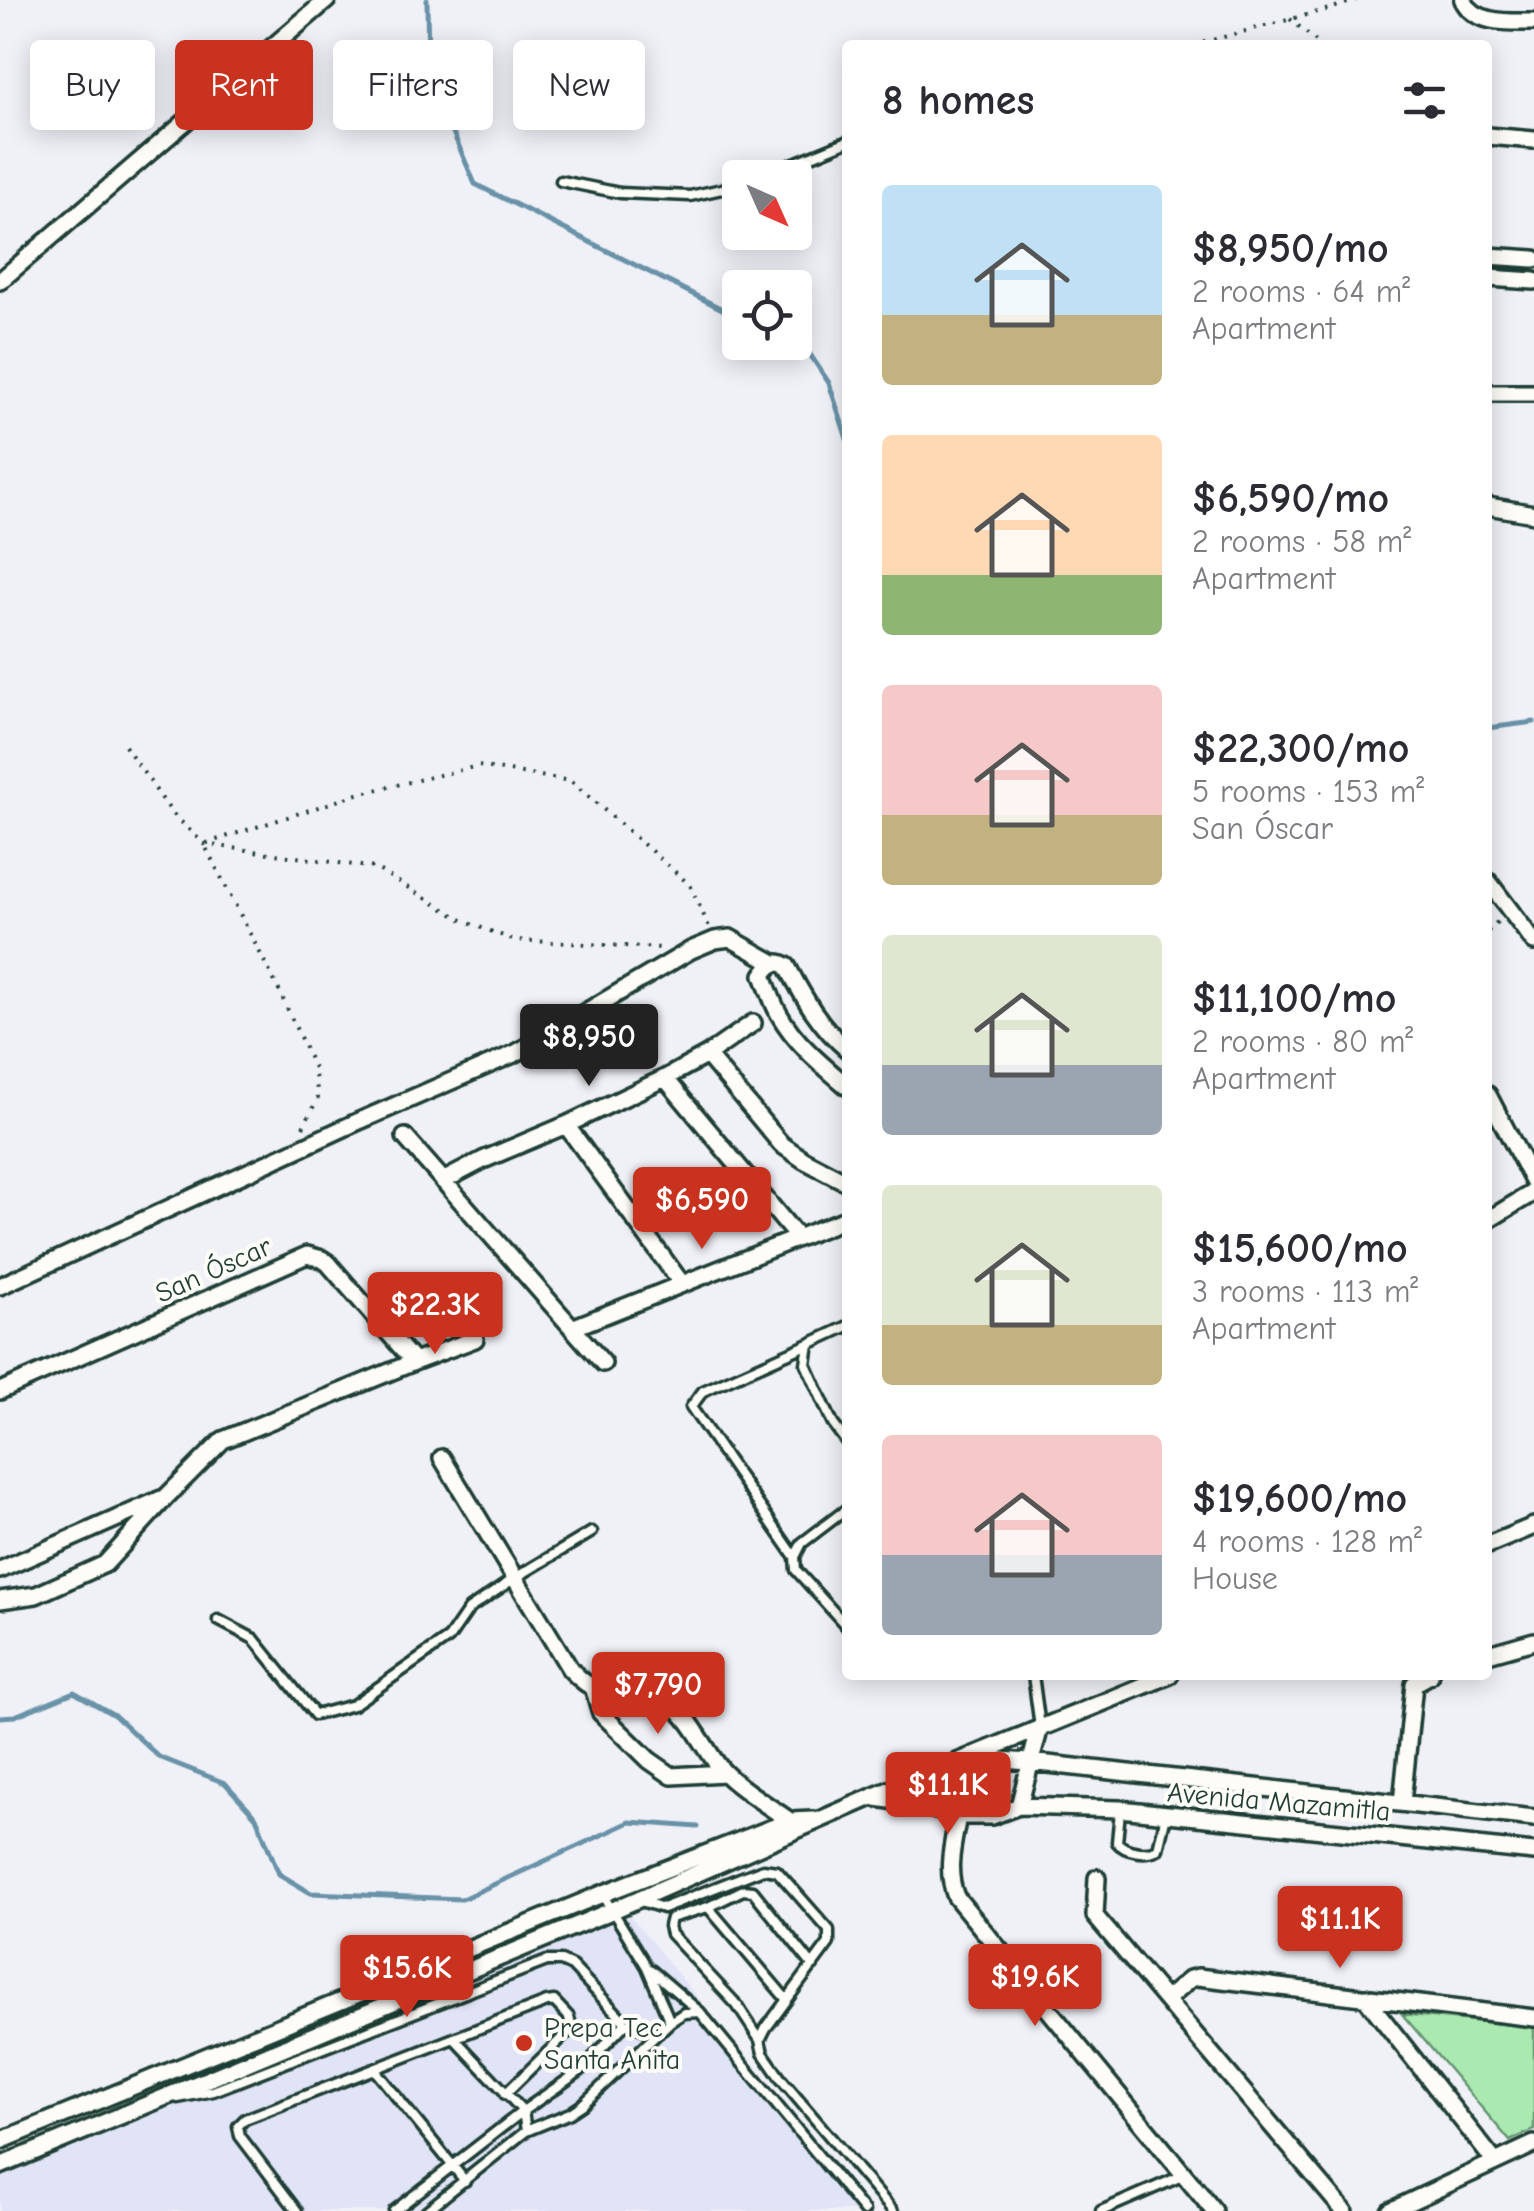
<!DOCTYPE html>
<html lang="en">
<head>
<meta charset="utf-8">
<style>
  body { margin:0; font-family:"Comic Neue",sans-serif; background:#f2f2f3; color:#2b2b33; height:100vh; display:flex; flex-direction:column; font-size:38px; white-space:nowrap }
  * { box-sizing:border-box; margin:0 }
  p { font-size:32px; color:#7c7c81 }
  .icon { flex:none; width:55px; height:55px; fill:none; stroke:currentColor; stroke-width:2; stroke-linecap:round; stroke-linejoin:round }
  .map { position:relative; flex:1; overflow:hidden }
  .sheet { position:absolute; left:842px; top:40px; width:650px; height:1640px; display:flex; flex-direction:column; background:#fff; border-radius:10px; box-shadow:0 5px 25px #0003 }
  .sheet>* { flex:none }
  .banner { position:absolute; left:30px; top:40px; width:662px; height:90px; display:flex; gap:20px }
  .needle { width:65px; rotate:135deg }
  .buttons { position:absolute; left:722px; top:160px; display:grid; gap:20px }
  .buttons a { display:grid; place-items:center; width:90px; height:90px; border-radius:10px; background:#fff; box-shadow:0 5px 25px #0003; font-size:50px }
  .price { position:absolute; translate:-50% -85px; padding:0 22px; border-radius:10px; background:#c8321e; color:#fff; font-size:32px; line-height:65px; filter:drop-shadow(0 2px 5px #0008) }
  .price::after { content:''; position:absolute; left:50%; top:60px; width:30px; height:22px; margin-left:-15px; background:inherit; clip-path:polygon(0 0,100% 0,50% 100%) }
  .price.current { background:#222; color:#fff }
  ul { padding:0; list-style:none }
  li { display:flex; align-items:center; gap:30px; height:250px; padding:0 40px }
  li span { display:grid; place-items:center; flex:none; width:280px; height:200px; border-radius:10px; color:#555 }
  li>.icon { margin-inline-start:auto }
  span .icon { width:120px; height:120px; fill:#fffc; stroke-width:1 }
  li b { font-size:42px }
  h2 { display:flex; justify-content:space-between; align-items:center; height:120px; padding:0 40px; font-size:42px }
  .pill { padding:0 35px; border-radius:10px; background:#fff; box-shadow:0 5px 25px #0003; font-size:35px; line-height:90px }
  .pill.current { background:#c8321e; color:#fff }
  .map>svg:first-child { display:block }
  .built { fill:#e1e4f7 }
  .green { fill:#aae9b0; stroke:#649372; stroke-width:2.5 }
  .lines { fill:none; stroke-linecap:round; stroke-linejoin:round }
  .stream { stroke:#6992a8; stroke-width:5 }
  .service-casing { stroke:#1f3d34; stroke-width:15 }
  .minor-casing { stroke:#1f3d34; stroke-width:22 }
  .path { stroke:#1f3d34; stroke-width:4; stroke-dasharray:2.5 8; stroke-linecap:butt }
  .service { stroke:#fdfcf7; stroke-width:8 }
  .minor { stroke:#fdfcf7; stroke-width:15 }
  .poi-dot { fill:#c8321e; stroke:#fdfcf7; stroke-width:4 }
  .labels { text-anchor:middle; stroke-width:8; stroke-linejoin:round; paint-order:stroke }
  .street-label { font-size:28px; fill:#1f3d34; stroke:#fdfcf7 }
  .poi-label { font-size:28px; fill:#1f3d34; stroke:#fdfcf7; text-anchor:start }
</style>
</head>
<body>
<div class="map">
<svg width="1534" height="2211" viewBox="0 0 1534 2211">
  <rect width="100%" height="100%" fill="#f0f1f7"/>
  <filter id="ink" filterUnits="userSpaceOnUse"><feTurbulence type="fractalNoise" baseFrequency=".01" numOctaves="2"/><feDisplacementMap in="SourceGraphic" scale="20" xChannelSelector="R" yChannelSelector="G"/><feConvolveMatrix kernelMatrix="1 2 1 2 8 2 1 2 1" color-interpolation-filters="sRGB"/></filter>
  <g filter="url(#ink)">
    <path class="built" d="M626,1911l248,300h-874v-37z"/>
    <path class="green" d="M1402,2014l132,13v103l-24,11z"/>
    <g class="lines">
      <path class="stream" d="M427,0l1,74 47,110 265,134
        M788,342l21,11 20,30 19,59
        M1488,728l46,-6
        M0,1717l15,-1 59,-24 40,23 45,42 66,26 31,34 23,57 32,19 151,6 168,-77 68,5"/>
      <defs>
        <path id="service" d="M758,178l90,-37
          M561,181l59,12 70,3 50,-11
          M848,1326l-39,18 -3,20 27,60 15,20
          M848,1508l-46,35 -7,14 1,13 52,58
          M795,1557l-104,-150 12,-16 106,-47
          M218,1620l36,19 61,76 38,-10 96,-67 20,-29 46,-31 77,-46
          M1033,1675l7,52
          M1120,1811l-3,31c8,10 30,13 41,7l8,-34
          M638,1900l25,8 100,-39 14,2 52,59v13l-63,85 -6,12 3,13 18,26 112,132
          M708,1907l79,93
          M651,1970l49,42 164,199
          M670,2022l14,-9 16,-1
          M454,2038l69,73 3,20
          M760,2040l-23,-35 -66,-71 -2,-8 2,-8 37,-11 35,-17 10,1 60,75
          M374,2069l91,112
          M178,2098l35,-7 334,-130h14l11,5 54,57 31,11
          M297,2211l-57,-75 -2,-10 7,-7 302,-117 7,-1 15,16 2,8 -3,7 -63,62
          M394,2211l129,-100 57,-40 46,-48
          M426,2211l100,-80 44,-18 12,-8 88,-83 -23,-55 -45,-73
          M1101,2211l83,-36"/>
        <path id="minor" d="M1463,0c12,25 46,22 71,22
          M1488,136l46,4
          M1488,256l46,3
          M1488,278l46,3
          M0,281l327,-281
          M1488,393h46
          M1488,506l46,8
          M1488,881l46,61
          M848,1050c-28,-23 -44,-52 -61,-84 -11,-7 -18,-1 -24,9 5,13 9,27 16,39 16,29 43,51 69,73
          M707,1055l74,89 23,16 44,23
          M665,1078l133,160
          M1488,1095l46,88
          M566,1125l116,159
          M405,1137l198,226
          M443,1181l40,-21 83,-35 99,-47 42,-23 46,-32
          M1488,1220l46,-28
          M0,1286l357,-164 159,-69 175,-103 24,-10 15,-2 44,25
          M572,1328l276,-110
          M414,1362l61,-23
          M0,1391l307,-136 15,4 6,4 86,99 -191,78 -57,57 -61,67 -69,31 -36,5
          M442,1458l128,211c39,42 52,10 92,29 28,14 40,48 59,71 15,18 50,38 69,52l3,7
          M1488,1545l46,-19
          M0,1570l161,-71
          M1488,1654l46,-13
          M594,1690l7,23 48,47 23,16 52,-3
          M972,1758l58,4 504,56
          M876,1798l34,5 48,13h34l27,-10 101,3 414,43
          M1402,1803l12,-119 16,-9
          M1019,1806l21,-79
          M958,1816c-5,28 -13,54 -2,81l258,314
          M1097,1878l-2,38 249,295
          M1365,1997l130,165
          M1167,1999l23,-20 8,-2 336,41
          M0,2141l602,-247 188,-73 23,-1
          M0,2166l611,-255 261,-114 298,-122
          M1390,2211l144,-67"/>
      </defs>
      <use href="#service" class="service-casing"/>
      <use href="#minor" class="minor-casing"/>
      <path class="path" d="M1290,19l31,26
        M1193,45l140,-37 23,-8
        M125,746l47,67 32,31 171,24 91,54 48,18 147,8
        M1488,931l11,-11
        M303,1127l15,-29 -4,-30 -37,-82 -73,-142 154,-50 120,-28 93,15 119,104 19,42"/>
      <use href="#service" class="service"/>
      <use href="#minor" class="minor"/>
    </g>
  </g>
  <circle class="poi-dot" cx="524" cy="2043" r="10"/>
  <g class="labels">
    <g class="street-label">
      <text transform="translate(213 1269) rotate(-24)" y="10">San Óscar</text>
      <text transform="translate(1279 1801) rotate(5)" y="10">Avenida Mazamitla</text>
    </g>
    <g class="poi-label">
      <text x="544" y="2037">Prepa Tec<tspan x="544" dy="32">Santa Anita</tspan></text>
    </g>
  </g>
</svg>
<div class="buttons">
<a><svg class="needle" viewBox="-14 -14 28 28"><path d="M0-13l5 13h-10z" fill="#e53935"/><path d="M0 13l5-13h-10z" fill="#7c7c81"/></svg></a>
<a><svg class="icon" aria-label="locate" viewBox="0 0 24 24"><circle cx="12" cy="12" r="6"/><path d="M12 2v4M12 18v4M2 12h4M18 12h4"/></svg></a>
</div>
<b class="price current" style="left:589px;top:1089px">$8,950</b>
<b class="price" style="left:702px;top:1252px">$6,590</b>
<b class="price" style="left:435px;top:1357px">$22.3K</b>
<b class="price" style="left:658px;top:1737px">$7,790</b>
<b class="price" style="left:948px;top:1837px">$11.1K</b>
<b class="price" style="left:1340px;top:1971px">$11.1K</b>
<b class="price" style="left:407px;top:2020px">$15.6K</b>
<b class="price" style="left:1035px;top:2029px">$19.6K</b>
<div class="banner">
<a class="pill">Buy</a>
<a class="pill current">Rent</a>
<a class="pill">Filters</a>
<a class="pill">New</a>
</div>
<section class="sheet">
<h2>8 homes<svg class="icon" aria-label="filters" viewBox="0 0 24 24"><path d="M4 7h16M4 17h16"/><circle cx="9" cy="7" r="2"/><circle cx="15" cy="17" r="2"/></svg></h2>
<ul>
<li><span style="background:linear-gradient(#bfe0f5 65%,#c2b280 0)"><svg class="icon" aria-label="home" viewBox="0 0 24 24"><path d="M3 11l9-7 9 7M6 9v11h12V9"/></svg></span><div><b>$8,950/mo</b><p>2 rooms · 64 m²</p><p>Apartment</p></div></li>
<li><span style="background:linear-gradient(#ffd9b3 70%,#8fb573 0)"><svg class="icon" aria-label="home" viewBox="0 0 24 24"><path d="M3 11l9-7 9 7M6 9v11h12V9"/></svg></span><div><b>$6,590/mo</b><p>2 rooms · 58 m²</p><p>Apartment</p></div></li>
<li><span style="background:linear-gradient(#f6c9c9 65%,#c2b280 0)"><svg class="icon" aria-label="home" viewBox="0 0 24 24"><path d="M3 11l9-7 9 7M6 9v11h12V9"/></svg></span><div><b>$22,300/mo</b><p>5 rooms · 153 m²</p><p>San Óscar</p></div></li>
<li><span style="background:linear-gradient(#dfe7d0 65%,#9aa5b1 0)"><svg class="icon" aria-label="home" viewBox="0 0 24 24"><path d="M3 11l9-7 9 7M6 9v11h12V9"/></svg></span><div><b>$11,100/mo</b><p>2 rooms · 80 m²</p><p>Apartment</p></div></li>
<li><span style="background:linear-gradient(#dfe7d0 70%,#c2b280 0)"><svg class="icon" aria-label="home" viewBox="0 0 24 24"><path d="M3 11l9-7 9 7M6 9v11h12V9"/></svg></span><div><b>$15,600/mo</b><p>3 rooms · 113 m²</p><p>Apartment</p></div></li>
<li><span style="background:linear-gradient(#f6c9c9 60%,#9aa5b1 0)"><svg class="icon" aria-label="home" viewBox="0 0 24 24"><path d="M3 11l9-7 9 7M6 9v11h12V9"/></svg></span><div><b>$19,600/mo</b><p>4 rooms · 128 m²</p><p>House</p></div></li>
</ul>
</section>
</div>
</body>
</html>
